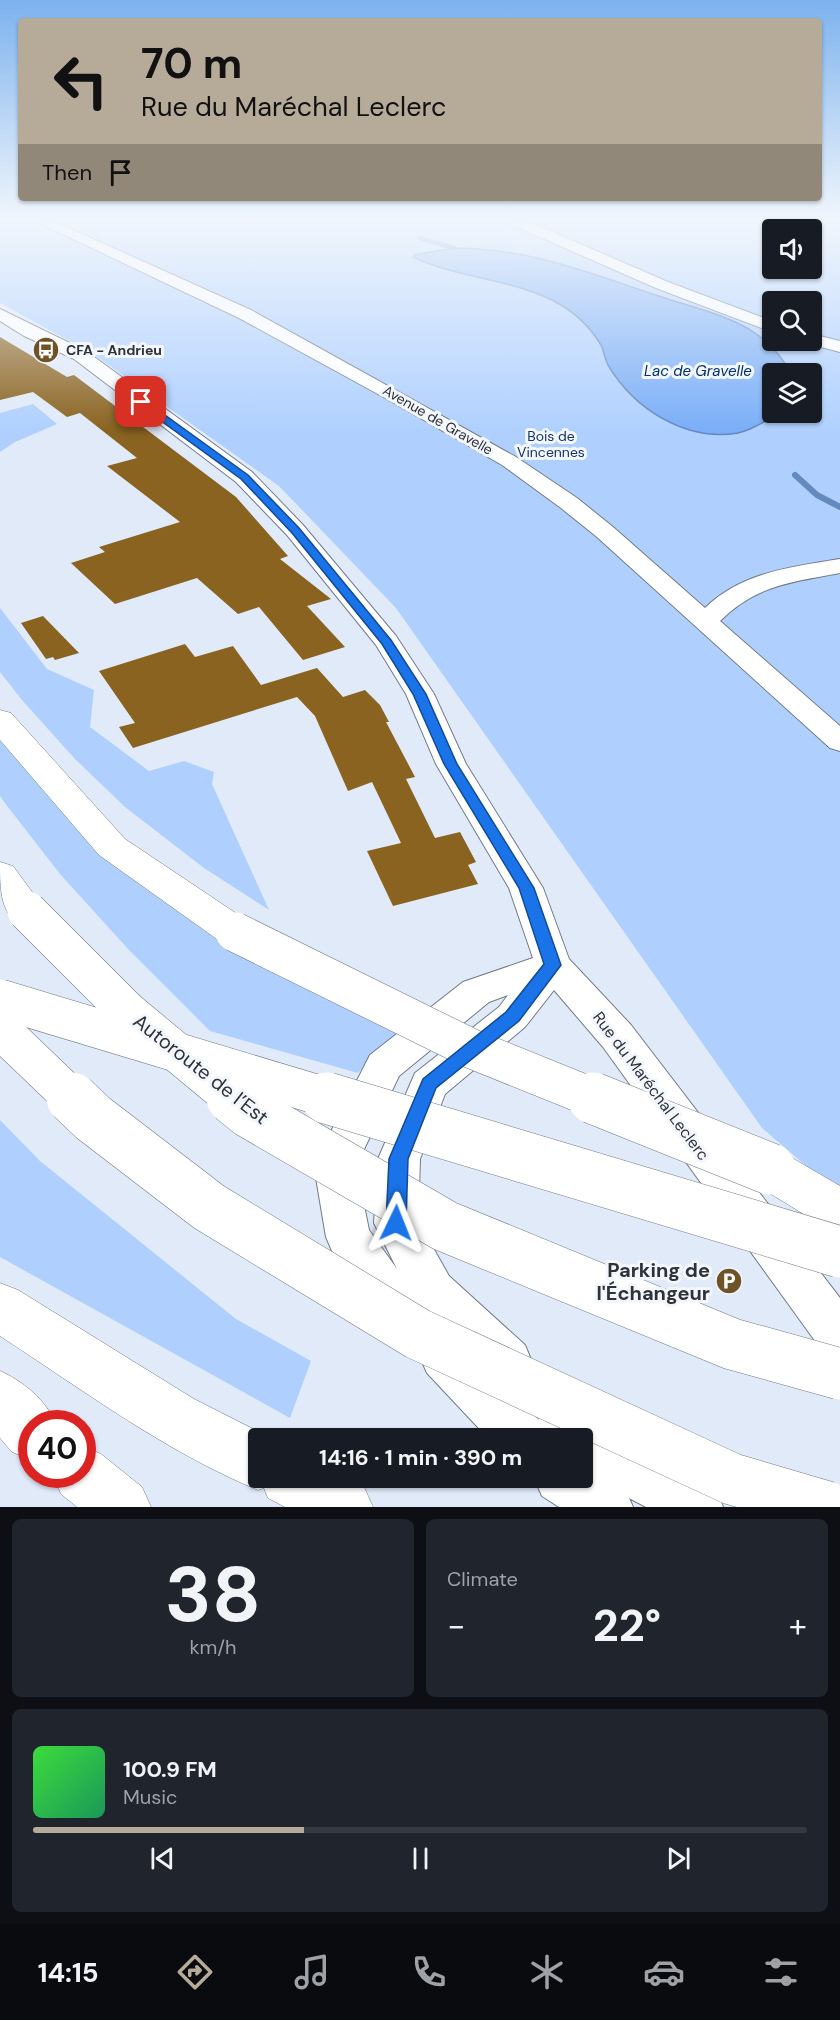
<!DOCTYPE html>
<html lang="en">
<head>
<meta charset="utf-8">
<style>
  :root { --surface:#171b24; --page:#20242c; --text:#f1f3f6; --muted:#9ea1a6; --line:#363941; --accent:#b6ab98 }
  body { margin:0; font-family:"DM Sans",sans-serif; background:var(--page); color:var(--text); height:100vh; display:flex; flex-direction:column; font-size:22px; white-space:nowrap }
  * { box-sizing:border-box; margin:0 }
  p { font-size:20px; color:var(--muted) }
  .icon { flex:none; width:33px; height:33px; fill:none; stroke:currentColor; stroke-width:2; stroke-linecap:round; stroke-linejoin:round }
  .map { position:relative; height:1507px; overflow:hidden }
  .details { display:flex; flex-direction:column; gap:12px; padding:12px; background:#0d0f14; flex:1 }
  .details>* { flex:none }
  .banner { position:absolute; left:18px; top:18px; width:804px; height:183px; border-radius:6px; box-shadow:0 2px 4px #0004; background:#b6ab98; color:#111; overflow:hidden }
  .tools { position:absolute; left:762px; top:219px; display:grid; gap:12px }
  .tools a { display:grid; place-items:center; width:60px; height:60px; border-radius:6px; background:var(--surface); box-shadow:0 2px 4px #0004; font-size:30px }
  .speed { position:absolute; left:18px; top:1410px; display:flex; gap:12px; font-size:30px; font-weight:700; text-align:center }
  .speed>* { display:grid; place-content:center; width:78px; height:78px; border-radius:50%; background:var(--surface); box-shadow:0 2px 4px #0004; line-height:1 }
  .speed .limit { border:9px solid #d22; background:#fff; color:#111 }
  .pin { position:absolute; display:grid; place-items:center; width:51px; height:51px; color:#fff; margin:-26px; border-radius:12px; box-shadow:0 3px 9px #0006 }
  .me { position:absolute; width:66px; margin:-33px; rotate:2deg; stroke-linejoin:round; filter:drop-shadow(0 0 4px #0008) }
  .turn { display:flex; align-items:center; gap:21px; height:126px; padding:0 24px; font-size:27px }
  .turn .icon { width:78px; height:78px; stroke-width:2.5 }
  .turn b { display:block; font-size:42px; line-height:51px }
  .then { display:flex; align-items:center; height:57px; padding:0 24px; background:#0003; gap:12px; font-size:22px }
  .big { font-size:45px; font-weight:700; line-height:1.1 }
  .details .widget { flex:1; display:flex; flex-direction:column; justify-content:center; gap:9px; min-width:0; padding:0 21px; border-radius:9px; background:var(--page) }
  .details .dial { align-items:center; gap:0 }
  .dial b { font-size:78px; line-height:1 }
  .song { display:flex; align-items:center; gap:18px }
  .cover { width:72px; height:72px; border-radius:9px; background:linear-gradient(135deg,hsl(120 70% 55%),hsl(150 70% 35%)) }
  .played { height:6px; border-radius:3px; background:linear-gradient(90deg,var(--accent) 35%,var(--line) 35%) }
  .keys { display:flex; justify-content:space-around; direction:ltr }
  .heat { display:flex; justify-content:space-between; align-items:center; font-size:33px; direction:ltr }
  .details .tiles { flex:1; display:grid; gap:12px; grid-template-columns:1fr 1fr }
  .widget:last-child { grid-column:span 2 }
  .trip { position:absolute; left:248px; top:1428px; width:345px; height:60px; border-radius:6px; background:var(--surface); box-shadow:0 2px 4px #0004; font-weight:700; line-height:60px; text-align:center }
  .tabs { display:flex; height:96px; justify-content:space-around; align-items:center; background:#090b0e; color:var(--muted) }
  .tabs .icon { width:42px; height:42px }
  .tabs .selected { color:var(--accent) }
  .tabs b { font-size:27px; color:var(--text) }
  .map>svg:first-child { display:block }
  .green { fill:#afd0ff; fill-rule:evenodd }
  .water { fill:#7aaef7; stroke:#6389be; stroke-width:1.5 }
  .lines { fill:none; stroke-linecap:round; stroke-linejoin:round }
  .stream-far1 { stroke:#6389be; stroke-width:4.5 }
  .stream { stroke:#6389be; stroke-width:6 }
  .building { fill:#8a6320 }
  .minor-casing { stroke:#727b88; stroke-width:2 }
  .highway-casing { stroke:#727b88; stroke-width:1 }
  .minor { fill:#fff; fill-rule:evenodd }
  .highway { fill:#fff; fill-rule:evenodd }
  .highway-bridge-far1-casing { stroke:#727b88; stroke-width:40; stroke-linecap:butt }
  .highway-bridge-casing { stroke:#727b88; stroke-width:52; stroke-linecap:butt }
  .highway-bridge-far1 { stroke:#fff; stroke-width:39 }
  .highway-bridge { stroke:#fff; stroke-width:51 }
  .route { fill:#1a73e8; stroke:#114b97; stroke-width:1.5 }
  .labels { text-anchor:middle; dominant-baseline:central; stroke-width:6; stroke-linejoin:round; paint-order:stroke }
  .far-poi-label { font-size:14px; font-weight:bold; fill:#2e3338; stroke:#f3f7fd; text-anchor:start }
  .far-street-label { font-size:14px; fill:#2e3338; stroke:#f3f7fd }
  .far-park-label { font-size:14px; fill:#113360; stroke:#f3f7fd }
  .far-water-label { font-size:15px; font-style:italic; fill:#003270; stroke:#f3f7fd }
  .street-label { font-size:16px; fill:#2e3338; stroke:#f3f7fd }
  .near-street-label { font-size:20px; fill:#2e3338; stroke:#f3f7fd }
  .near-poi-label { font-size:20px; font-weight:bold; fill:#2e3338; stroke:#f3f7fd; text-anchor:end }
</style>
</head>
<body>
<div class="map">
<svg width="840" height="1507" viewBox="0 0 840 1507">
  <rect width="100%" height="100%" fill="#e0eaf9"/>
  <g class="green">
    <path d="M0,220H840V1195L762,1128L396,608L279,486L93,354L0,303ZM772,230H812V268H772ZM772,302H812V340H772ZM772,374H812V412H772Z"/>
    <path d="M33,404L57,424L15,442L0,452V413Z"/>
    <path d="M0,608L47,669L94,690L90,727L149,771L184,761L214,772L212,784L269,910L204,868L125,807L75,759L22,700L0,672Z"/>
    <path d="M0,738L129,875L222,943L398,1031L358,1073L210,1031L129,950L60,874L4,802L0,796Z"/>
    <path d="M0,1120L40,1161L236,1319L311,1361L290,1418L0,1257Z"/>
  </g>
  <path class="water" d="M454,248C530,248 591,274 662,297C691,307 729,315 755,333C770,344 783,356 790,373L772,374V412L779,413C767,420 753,430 738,433C686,442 634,409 608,365C605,359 604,353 602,347C592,329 579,316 561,305C515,278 461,280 413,257L414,255Z"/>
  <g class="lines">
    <path class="stream-far1" d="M420,238L454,248"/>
    <path class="stream" d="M795,475L817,495L840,507"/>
  </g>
  <g class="building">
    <path d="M0,337L67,377L74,375L236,497L288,556L280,559L331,599L307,606L345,647L303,660L259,607L238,614L197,578L115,604L71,563L105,552L99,547L180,522L107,466L137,458L80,413L67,417L33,392L0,400Z"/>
    <path d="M43,616L79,653L55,660L53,657L46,659L21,623Z"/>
    <path d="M185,644L195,657L233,646L261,685L317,668L343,697L365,690L380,705L389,722H386L415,777L406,779L435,838L460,832L476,862L468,865L478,884L393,906L367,851L401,843L372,782L348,791L315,716L297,697L133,748L119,727L135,723L99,671Z"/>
  </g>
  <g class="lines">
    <defs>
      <g id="minor">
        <path d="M33,220H51L251,310L516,457L577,498L613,527L705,608C742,572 791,567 840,559V573C792,582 756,585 720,621L840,726V751L830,748L597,537L561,508L502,465L387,399L239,318Z"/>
        <path d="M506,220H525L668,282L772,321V332L656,288L508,223Z"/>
        <path d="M0,309L86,351L252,472L303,525L396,636L434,694L466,764L543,888L569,959L631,1025L840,1298V1359L823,1352L603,1047L554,990L525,1027L445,1094L420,1159L418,1221L449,1276L525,1345L532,1362L525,1379L508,1385L504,1384L539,1420L537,1414L544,1396L562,1389L580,1396L621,1436L716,1488L723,1507H646L629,1498L633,1507H559L542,1496L534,1478H582V1438H551L545,1432L547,1438H488L427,1373L420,1357L427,1341L446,1334L425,1314L419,1330L402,1336L385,1330L332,1251L326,1237L314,1166L320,1153L370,1055L463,982L533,958L509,888L436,764L406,694L376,645L287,535L236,482L74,359L24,336L0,321ZM508,995L499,1007L415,1073L378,1159L374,1223L397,1269L369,1230L356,1166L399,1076L489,1002Z"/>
        <path d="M812,334L840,341V352L806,343L804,340H812Z"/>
      </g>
      <g id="highway">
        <path d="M0,710L11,713L125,839L249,922L254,932L249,942L235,946L221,942L99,855L0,740Z"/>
        <path d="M0,862L13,866L46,911L41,920C0,933 0,892 0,862Z"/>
        <path d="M770,1149L787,1155L840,1186V1232L823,1226L753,1183L747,1169L753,1155Z"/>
        <path d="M0,1283L18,1290L194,1399L271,1438H258V1478H347L364,1487L373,1507H285L268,1498L264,1488L258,1490C166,1452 83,1390 0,1336Z"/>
        <path d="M0,1371C23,1381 46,1400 56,1424H32V1460L12,1452L0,1438Z"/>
        <path d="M82,1446L101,1454L142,1487L151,1507H77L61,1494L53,1474H82Z"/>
      </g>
    </defs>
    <use href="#minor" class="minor-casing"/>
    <use href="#highway" class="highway-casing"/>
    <use href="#minor" class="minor"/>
    <use href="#highway" class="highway"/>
    <defs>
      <g id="highway-bridge-far1">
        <path d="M27,911L127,1011L233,1099"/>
        <path d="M235,932L472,1049L596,1099"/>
        <path d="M0,999L332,1099"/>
        <path d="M0,1029L73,1099"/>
      </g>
      <g id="highway-bridge">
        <path d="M72,1098L93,1118L209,1207L418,1334L732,1479L827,1507"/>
        <path d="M232,1098L249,1112L445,1226L732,1344L840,1374"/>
        <path d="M327,1098L840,1252"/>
        <path d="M593,1098L770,1169"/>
      </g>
    </defs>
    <use href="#highway-bridge-far1" class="highway-bridge-far1-casing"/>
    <use href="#highway-bridge" class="highway-bridge-casing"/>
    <use href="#highway-bridge-far1" class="highway-bridge-far1"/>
    <use href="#highway-bridge" class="highway-bridge"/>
  </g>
  <linearGradient id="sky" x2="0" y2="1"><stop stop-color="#7cb2ee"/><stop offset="0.51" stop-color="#f1f6fc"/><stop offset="1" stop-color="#f1f6fc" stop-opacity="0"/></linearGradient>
  <rect width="840" height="431" fill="url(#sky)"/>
  <path class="route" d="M138,400H144L248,475L299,528L391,640L426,694L457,764L534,888L561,965L519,1021L436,1088L408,1159L406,1223L404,1229L396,1232L389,1229L386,1223L389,1159L423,1079L506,1012L544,964L519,888L444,764L413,694L382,644L292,533L241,479L138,404Z"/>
  <defs>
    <symbol id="bus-disc" viewBox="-11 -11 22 22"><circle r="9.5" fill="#6f5326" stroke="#f3f7fd"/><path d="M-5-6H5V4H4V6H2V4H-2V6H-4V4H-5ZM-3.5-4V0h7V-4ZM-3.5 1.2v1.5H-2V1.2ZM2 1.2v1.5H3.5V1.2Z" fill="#fff"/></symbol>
    <symbol id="parking-disc" viewBox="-11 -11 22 22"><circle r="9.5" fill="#6f5326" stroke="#f3f7fd"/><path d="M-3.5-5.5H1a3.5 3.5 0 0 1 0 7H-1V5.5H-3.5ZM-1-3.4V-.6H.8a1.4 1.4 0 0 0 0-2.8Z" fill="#fff"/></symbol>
  </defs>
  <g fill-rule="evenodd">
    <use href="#bus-disc" x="31" y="335" width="30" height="30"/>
    <use href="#parking-disc" x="714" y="1266" width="30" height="30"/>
  </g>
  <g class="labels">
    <g class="far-poi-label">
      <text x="66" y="350">CFA - Andrieu</text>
    </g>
    <g class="far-street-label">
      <text transform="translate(438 420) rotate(30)">Avenue de Gravelle</text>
    </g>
    <g class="far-park-label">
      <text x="551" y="436">Bois de<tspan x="551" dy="16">Vincennes</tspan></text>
    </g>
    <g class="far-water-label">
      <text x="698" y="371">Lac de Gravelle</text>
    </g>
    <g class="street-label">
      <text transform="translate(651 1086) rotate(53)">Rue du Maréchal Leclerc</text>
    </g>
    <g class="near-street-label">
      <text transform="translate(201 1069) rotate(38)">Autoroute de l’Est</text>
    </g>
    <g class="near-poi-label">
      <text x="710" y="1270">Parking de<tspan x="710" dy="23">l'Échangeur</tspan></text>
    </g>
  </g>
</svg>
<div class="tools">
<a><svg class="icon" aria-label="sound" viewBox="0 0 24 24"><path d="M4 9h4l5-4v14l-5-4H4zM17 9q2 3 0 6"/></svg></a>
<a><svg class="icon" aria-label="search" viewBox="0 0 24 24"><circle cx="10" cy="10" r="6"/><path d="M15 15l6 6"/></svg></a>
<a><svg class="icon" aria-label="layers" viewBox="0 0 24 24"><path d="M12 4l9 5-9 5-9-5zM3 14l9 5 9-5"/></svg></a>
</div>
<div class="speed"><div class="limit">40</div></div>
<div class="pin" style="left:141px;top:402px;background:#d93025"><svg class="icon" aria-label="arrive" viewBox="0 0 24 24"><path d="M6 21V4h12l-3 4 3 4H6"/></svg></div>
<svg class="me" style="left:396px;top:1223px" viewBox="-20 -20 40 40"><path d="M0-17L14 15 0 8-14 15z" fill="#1a73e8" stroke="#fff" stroke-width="4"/></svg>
<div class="trip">14:16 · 1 min · 390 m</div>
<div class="banner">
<div class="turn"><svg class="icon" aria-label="left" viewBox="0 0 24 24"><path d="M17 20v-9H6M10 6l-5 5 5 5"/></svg><div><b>70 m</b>Rue du Maréchal Leclerc</div></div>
<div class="then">Then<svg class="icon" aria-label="arrive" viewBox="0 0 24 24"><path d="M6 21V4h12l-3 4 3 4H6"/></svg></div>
</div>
</div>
<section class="details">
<div class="tiles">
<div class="widget dial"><b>38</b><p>km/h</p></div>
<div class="widget"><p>Climate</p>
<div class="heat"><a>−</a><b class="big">22°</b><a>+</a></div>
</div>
<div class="widget">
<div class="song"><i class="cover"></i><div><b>100.9 FM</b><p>Music</p></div></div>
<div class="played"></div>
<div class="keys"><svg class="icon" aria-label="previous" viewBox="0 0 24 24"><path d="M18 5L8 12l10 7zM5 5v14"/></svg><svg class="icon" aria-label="pause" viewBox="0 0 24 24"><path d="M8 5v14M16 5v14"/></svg><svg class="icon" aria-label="next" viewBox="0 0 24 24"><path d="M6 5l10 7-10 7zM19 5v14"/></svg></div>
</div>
</div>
</section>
<nav class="tabs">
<b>14:15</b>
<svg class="icon selected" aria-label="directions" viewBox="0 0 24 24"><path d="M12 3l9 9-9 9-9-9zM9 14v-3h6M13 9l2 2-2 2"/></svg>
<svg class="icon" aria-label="music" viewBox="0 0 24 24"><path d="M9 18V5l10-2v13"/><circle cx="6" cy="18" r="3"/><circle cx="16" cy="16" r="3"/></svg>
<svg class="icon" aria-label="phone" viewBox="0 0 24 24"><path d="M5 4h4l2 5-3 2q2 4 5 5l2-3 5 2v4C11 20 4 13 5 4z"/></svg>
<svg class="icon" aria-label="climate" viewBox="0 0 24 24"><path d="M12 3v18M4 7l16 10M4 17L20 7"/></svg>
<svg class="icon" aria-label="car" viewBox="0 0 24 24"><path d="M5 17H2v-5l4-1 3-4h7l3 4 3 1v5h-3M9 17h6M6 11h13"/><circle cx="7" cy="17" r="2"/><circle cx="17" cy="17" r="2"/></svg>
<svg class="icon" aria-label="filters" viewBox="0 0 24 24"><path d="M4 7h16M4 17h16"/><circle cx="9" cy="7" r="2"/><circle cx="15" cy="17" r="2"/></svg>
</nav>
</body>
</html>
